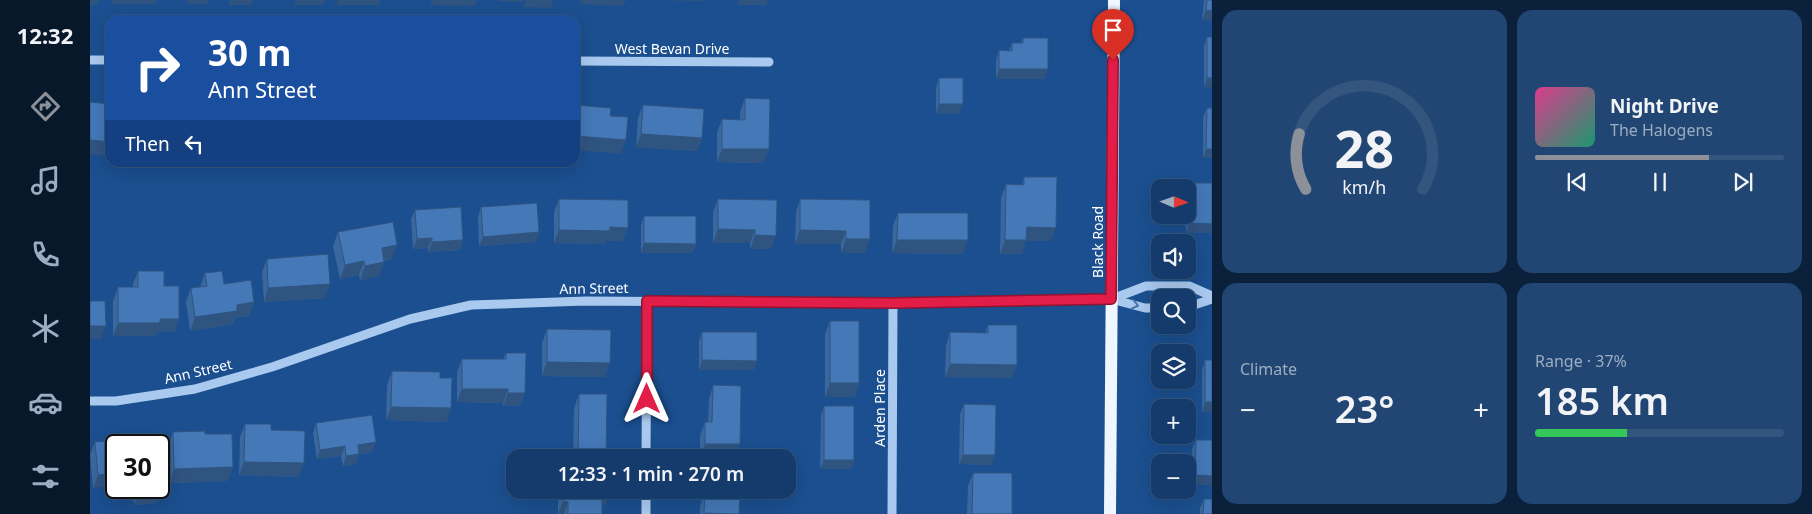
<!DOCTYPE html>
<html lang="en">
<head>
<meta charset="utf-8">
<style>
  :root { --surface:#143b6b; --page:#214673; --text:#f1f3f6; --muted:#9dadc1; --line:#33557e; --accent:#8c9099 }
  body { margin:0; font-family:"Noto Sans",sans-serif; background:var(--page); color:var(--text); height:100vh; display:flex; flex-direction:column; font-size:19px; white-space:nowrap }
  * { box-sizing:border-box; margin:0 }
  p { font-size:16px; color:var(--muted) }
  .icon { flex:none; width:28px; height:28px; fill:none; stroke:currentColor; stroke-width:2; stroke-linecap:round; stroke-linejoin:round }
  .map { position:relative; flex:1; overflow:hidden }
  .drawer { display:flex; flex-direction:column; gap:10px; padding:10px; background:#0b203b; width:600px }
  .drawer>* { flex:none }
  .top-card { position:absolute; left:15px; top:15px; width:475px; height:152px; border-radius:15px; box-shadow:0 5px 20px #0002,0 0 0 1px var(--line); background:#1a4fa0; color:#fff; overflow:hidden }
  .needle { width:32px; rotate:92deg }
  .controls { position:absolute; left:1061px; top:179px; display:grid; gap:10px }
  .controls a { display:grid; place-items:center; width:45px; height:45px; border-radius:10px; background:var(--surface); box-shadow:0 5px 20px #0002,0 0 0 1px var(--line); font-size:25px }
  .speed { position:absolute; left:15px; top:434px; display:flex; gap:10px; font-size:25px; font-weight:700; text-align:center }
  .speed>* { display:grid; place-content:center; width:65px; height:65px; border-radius:50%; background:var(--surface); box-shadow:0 5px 20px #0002,0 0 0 1px var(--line); line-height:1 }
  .speed .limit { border:2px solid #111; border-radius:8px; background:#fff; color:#111 }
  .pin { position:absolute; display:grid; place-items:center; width:42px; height:42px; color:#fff; margin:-51px -21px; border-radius:50% 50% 50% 0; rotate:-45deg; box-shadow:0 0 5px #0007 }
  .pin .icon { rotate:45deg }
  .me { position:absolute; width:55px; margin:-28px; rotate:0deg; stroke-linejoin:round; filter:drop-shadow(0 0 4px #0008) }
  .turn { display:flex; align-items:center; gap:18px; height:105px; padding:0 20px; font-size:22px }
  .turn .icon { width:65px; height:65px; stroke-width:2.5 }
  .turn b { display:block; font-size:35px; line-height:42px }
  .then { display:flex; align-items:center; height:48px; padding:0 20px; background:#0003; gap:10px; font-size:19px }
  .big { font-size:38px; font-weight:600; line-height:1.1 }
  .drawer .tile { flex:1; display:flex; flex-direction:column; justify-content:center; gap:8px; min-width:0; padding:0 18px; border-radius:15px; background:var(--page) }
  .drawer .dial { align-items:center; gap:0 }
  .dial svg { height:130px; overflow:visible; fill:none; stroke:var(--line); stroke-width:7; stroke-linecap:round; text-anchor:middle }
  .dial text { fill:var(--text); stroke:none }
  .song { display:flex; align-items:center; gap:15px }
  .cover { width:60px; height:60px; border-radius:8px; background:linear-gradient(135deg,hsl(330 70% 55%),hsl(160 70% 35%)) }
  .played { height:5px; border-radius:2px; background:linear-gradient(90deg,var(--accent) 70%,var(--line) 70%) }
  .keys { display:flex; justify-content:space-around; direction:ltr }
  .heat { display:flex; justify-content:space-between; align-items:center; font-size:28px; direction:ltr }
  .charge { height:8px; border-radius:4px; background:linear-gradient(90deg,#34c759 37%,var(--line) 0) }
  .drawer .tiles { flex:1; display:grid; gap:10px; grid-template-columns:repeat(2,1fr) }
  .trip { position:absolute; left:416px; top:449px; width:290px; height:50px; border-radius:15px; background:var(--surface); box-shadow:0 5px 20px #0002,0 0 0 1px var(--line); font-weight:600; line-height:50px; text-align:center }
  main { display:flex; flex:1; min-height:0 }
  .tabs { display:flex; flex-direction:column; width:90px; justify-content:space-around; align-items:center; background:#08182b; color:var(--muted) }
  .tabs .icon { width:35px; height:35px }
  .tabs .current { color:var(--accent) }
  .tabs b { font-size:22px; color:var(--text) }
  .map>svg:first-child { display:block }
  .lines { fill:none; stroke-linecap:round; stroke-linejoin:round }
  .minor { stroke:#a9c9ee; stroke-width:9 }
  .major { stroke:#f0f6ff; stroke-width:12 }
  .wall { fill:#3a679d }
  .shaded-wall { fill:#305480 }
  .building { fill:#4478b7; stroke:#305480 }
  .oneway { stroke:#4674ac }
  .route-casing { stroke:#92132f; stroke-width:12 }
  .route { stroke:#e11d48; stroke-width:9 }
  .labels { text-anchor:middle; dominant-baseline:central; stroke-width:5; stroke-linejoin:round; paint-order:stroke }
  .street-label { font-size:14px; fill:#fff; stroke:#1b4f8f }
</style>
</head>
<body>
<main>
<nav class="tabs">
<b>12:32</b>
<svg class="icon current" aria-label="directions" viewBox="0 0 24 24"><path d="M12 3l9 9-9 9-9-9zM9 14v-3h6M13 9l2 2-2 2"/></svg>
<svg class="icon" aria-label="music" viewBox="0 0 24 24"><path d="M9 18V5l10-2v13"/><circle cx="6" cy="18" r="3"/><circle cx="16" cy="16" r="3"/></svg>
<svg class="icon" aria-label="phone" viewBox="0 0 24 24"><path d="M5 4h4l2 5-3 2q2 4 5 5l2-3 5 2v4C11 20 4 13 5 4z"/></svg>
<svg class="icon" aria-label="climate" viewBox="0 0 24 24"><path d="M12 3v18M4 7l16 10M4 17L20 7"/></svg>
<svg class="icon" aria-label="car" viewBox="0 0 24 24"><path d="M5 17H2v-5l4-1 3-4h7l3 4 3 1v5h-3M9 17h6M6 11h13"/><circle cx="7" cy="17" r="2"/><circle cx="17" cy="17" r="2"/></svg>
<svg class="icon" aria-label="filters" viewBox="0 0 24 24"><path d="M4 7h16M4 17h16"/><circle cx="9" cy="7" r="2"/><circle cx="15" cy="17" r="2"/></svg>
</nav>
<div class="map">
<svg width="1122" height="514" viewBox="0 0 1122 514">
  <rect width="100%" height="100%" fill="#1b4f8f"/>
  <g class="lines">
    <g class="minor">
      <path d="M0,60H20"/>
      <path d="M485,61L679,62"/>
      <path d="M1022,299L1056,286H1099L1122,296"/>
      <path d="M1098,307L1122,299"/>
      <path d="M0,401H26L105,389L182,367L320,319L381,305L495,301L803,303L1021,299L1055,308H1070"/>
      <path d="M556,458L557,301"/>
      <path d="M556,514V490"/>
      <path d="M802,514L803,303"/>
    </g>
    <path class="major" d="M1020,514L1024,0"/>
  </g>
  <g class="wall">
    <path d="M1114,0H1122L1112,20Z"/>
    <path d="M1117,37H1122V87H1114V46Z"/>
    <path d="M933,38L955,79H906V60L909,50L919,51L922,43H931Z"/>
    <path d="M849,78L869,114L846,113V88Z"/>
    <path d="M655,98L674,163L627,162V133L632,119L650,120V112Z"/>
    <path d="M553,105L612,138L607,151L546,147L548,118Z"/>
    <path d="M1117,108L1122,158H1113V117Z"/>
    <path d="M934,177L961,241H936L932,254H910L911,198L916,184L932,185Z"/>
    <path d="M1099,183H1122L1096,233V215H1098V189Z"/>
    <path d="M469,199L538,228L533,241H516L515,244L464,243V212Z"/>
    <path d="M628,199L687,200L681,249H660V243H623V212Z"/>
    <path d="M710,199L780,200L775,253H751V244H705L706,212Z"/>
    <path d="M391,207L449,232L446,242L389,246L388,217Z"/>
    <path d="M325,210L373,240L370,250L338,252V248L323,249L321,219Z"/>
    <path d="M808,213L873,254L802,253L803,226Z"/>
    <path d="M554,216L606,244L602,253H551V225Z"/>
    <path d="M248,232L302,259L294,261L289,276L270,280L269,275L250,279L243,246Z"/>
    <path d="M177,259L235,298L174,302L172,272Z"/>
    <path d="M48,271L74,286L89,319L84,332H66L65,336H23V301L28,287H43V284Z"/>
    <path d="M115,273L134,284L164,302L159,316L145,318L143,324L100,331L96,302L101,288L110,287Z"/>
    <path d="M740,321L769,383L764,397H735V334Z"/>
    <path d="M898,325L922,378L855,377L856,346L860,332L895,333Z"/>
    <path d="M457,329L515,377L452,376V343Z"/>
    <path d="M612,332L664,370H609V341Z"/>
    <path d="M416,353L435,393L430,406H413V403L367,402V372L372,359H413Z"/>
    <path d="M1115,360H1122V412H1112V370Z"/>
    <path d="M302,371L350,378L361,408L356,422L296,420L297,385Z"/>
    <path d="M623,385L646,455L650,458L610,457V436L615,422H618L619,399Z"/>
    <path d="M489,394L516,458H483L484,408Z"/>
    <path d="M874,404L902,465L869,464L870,414Z"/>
    <path d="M734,406L764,460L761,469H730L731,415Z"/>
    <path d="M226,423L282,452L269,454L266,464L253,466L251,456L227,459L223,433Z"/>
    <path d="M155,424L181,430L209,477L149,475L150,437Z"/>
    <path d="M83,432L115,434L138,481L79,483L78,446Z"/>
    <path d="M66,437L3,488L0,455L5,442Z"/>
    <path d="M1106,440H1122L1102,485V449Z"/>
    <path d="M883,473L922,514H877L878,486Z"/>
    <path d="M43,488H69L71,490L66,503L44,505Z"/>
    <path d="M470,490H520V492L515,505H512V514H468V495Z"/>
    <path d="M617,490H650L649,514H610V506L615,493H617Z"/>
    <path d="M1114,499L1122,514H1110V508Z"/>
  </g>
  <g class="shaded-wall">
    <path d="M0,0H9L7,5H0Z"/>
    <path d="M23,0H67L65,4H21Z"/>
    <path d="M98,0H119L118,4H97Z"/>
    <path d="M140,0H163L161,5H138Z"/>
    <path d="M206,0H235L233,5H204Z"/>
    <path d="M248,0H290L289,5H246Z"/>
    <path d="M342,0H387L385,6L340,5Z"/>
    <path d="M410,0H434L433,2L409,1Z"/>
    <path d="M436,0H463L461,8L433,7Z"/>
    <path d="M491,0H536L533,6L490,4Z"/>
    <path d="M548,0H612V1Z"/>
    <path d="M649,0H678L676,5H648Z"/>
    <path d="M1116,10L1122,11V21L1112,20Z"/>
    <path d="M909,69H958L955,79H906Z"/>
    <path d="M1117,78H1122V87H1114Z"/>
    <path d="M849,104H873L869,114L846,113Z"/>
    <path d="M551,134L612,138L607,151L546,147Z"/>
    <path d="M485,136L536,140L531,154L485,150Z"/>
    <path d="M0,140L20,142V156L0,154Z"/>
    <path d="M632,149H679L674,163L627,162Z"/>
    <path d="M1116,149H1122V158H1113Z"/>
    <path d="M347,162H365L364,165H346Z"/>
    <path d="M434,162H453V163Z"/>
    <path d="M1099,223L1122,224V233H1096Z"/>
    <path d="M520,227L538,228L533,241H516L515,244L464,243L469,230Z"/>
    <path d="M937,227L966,228L961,241H936L932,254H910L915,240Z"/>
    <path d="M628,229L665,230L660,243H623Z"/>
    <path d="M710,230L756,231L751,244H705Z"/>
    <path d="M449,232L446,242L389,246L393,237Z"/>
    <path d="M665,235L686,236L681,249H660Z"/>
    <path d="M342,238L338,248L323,249L327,239Z"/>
    <path d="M756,239H780L775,253H751Z"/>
    <path d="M373,240L370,250L338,252L342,242Z"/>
    <path d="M807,240H878L873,254L802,253Z"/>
    <path d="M554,243L606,244L602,253H551Z"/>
    <path d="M307,245L302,259L287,262L292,248Z"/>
    <path d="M274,261L269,275L250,279L255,265Z"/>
    <path d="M294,262L289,276L270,280L275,266Z"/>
    <path d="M240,284L235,298L174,302L178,288Z"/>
    <path d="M164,302L159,316L145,318L143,324L100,331L105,317L147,305Z"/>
    <path d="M70,319H89L84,332H66L65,336H23L28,323Z"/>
    <path d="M0,326H16L11,339H0Z"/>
    <path d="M612,360L667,361L664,370H609Z"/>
    <path d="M457,362L520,363L515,377L452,376Z"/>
    <path d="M860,364L927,365L922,378L855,377Z"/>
    <path d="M740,383H769L764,397H735Z"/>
    <path d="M372,389H418L413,403L367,402Z"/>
    <path d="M418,393H435L430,406H413Z"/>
    <path d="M1115,402H1122V412H1112Z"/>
    <path d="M301,407L361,408L356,422L296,420Z"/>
    <path d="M286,442L282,452L264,454L268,445Z"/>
    <path d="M615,444H650L645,458L622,455V457H610Z"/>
    <path d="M255,446L251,456L227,459L230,450Z"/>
    <path d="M269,454L266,464L253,466L256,456Z"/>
    <path d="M873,455H905L902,465L869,464Z"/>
    <path d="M734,460H764L761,469H730Z"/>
    <path d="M154,462L214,463L209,477L149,475Z"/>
    <path d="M143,467L138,481L79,483L84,469Z"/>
    <path d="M26,473V486L3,488L8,475Z"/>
    <path d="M1105,475L1122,476V485H1102Z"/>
    <path d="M71,490L66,503L44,505L49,492Z"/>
    <path d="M512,492H520L515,505H507Z"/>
    <path d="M473,501L478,502L474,514H468Z"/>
  </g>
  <g class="building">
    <path d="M1117,0H1122V11L1116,10Z"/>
    <rect x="1117" y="37" width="5" height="41"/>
    <path d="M933,38H958V69H909V50L922,51V43H933Z"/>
    <rect x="849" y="78" width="24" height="26"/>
    <path d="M655,98L680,99L679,149H632V119L655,120Z"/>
    <path d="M0,102L20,104V142L0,140Z"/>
    <path d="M485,105L521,108L520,116L538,117L536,140L485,136Z"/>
    <path d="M553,105L614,109L612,138L551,134Z"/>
    <path d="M1117,108H1122V149H1116Z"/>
    <path d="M934,177H967L966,228L937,227L936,240H915L916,184L934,185Z"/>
    <path d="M1099,183H1122V224L1099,223Z"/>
    <path d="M469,199L538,200V228L520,227V231L469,230Z"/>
    <path d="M628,199L687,200L686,236L665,235V230L628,229Z"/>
    <path d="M710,199L780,200V239H756V231L710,230Z"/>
    <path d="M447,203L449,232L393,237L391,207Z"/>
    <path d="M371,207L373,240L342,242V238L327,239L325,210Z"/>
    <path d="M808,213H878V240H807Z"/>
    <path d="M554,216H606V244L554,243Z"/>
    <path d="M303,222L307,245L292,248L294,262L275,266L274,261L255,265L248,232Z"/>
    <path d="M238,254L240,284L178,288L177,259Z"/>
    <path d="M48,271H74V286H89V319H70V323H28V287H48Z"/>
    <path d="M132,271L134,284L161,280L164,302L147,305V311L105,317L101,288L117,286L115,273Z"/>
    <path d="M0,301H15L16,326H0Z"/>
    <rect x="740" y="321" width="29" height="62"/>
    <path d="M898,325H927V365L860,364V332L898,333Z"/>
    <path d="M457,329L521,330L520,363L457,362Z"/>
    <path d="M612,332H667V361L612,360Z"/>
    <path d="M416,353H436L435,393H418V389H372V359H416Z"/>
    <rect x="1115" y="360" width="7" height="42"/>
    <path d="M302,371L350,372V378H362L361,408L301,407Z"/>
    <path d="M623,385L651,386L650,444H615V422H622Z"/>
    <path d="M489,394H517L516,458H488Z"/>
    <path d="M874,404L906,405L905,455H873Z"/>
    <rect x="734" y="406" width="30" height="54"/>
    <path d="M282,415L286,442L268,445L269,454L256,456L255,446L230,450L226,423Z"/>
    <path d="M155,424H181V430L215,431L214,463L154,462Z"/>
    <path d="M115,431V434H142L143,467L84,469L83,432Z"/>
    <path d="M66,437L67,445H26V473L8,475L5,442Z"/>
    <path d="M1106,440H1122V476L1105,475Z"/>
    <rect x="622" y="455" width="28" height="3"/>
    <path d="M69,466L71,490L49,492V488H69Z"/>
    <path d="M883,473H922V514H882Z"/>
    <path d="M473,490H520V492H512V514H478V502L473,501Z"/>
    <path d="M622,490H650L649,514L614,513L615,493H622Z"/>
    <path d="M1114,499H1122V514H1113Z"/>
  </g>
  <defs><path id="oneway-chevron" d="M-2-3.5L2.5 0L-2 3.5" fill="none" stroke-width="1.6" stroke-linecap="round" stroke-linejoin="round" transform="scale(1.25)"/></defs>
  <use class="oneway" href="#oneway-chevron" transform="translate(1045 305) rotate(14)"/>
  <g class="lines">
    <defs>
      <path id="route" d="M557,399V301L803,303L1021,299L1023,60"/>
    </defs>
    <use href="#route" class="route-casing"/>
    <use href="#route" class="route"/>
  </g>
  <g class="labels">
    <g class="street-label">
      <text x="582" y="48">West Bevan Drive</text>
      <text transform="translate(1007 242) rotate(-90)">Black Road</text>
      <text transform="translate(504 288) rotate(-1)">Ann Street</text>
      <text transform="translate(108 371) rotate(-13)">Ann Street</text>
      <text transform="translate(789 408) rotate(-90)">Arden Place</text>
    </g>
  </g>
</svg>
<div class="controls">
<a><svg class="needle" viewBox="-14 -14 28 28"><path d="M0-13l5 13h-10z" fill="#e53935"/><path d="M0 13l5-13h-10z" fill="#9dadc1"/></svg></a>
<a><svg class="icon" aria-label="sound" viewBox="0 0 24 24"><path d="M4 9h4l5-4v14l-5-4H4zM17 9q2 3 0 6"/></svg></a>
<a><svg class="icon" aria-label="search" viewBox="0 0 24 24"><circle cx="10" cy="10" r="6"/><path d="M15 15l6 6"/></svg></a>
<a><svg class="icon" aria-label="layers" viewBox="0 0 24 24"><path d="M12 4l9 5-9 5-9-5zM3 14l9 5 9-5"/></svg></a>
<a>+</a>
<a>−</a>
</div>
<div class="speed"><div class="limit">30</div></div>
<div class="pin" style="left:1023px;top:60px;background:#d93025"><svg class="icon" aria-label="arrive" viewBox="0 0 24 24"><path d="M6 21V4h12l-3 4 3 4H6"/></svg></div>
<svg class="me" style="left:557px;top:399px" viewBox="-20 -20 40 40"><path d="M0-17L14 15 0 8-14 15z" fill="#e11d48" stroke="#fff" stroke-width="4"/></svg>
<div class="trip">12:33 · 1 min · 270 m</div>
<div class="top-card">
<div class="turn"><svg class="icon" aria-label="right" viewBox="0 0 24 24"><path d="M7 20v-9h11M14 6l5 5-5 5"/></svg><div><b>30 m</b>Ann Street</div></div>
<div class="then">Then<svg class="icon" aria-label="left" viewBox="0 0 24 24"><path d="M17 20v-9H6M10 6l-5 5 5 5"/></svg></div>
</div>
</div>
<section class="drawer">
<div class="tiles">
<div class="tile dial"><svg viewBox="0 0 100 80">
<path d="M14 69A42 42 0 1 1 86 69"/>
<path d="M14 69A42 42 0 0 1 10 35" stroke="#8c9099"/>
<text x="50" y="56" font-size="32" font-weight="700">28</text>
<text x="50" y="72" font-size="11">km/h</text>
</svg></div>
<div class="tile">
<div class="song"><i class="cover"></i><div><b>Night Drive</b><p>The Halogens</p></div></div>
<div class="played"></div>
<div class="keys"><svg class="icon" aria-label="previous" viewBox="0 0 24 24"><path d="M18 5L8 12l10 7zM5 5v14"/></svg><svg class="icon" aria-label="pause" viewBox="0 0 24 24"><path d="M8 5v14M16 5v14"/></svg><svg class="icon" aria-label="next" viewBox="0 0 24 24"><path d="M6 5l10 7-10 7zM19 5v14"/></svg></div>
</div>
<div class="tile"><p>Climate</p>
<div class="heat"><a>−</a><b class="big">23°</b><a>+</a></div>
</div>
<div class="tile"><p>Range · 37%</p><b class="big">185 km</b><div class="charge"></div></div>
</div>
</section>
</main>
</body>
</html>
